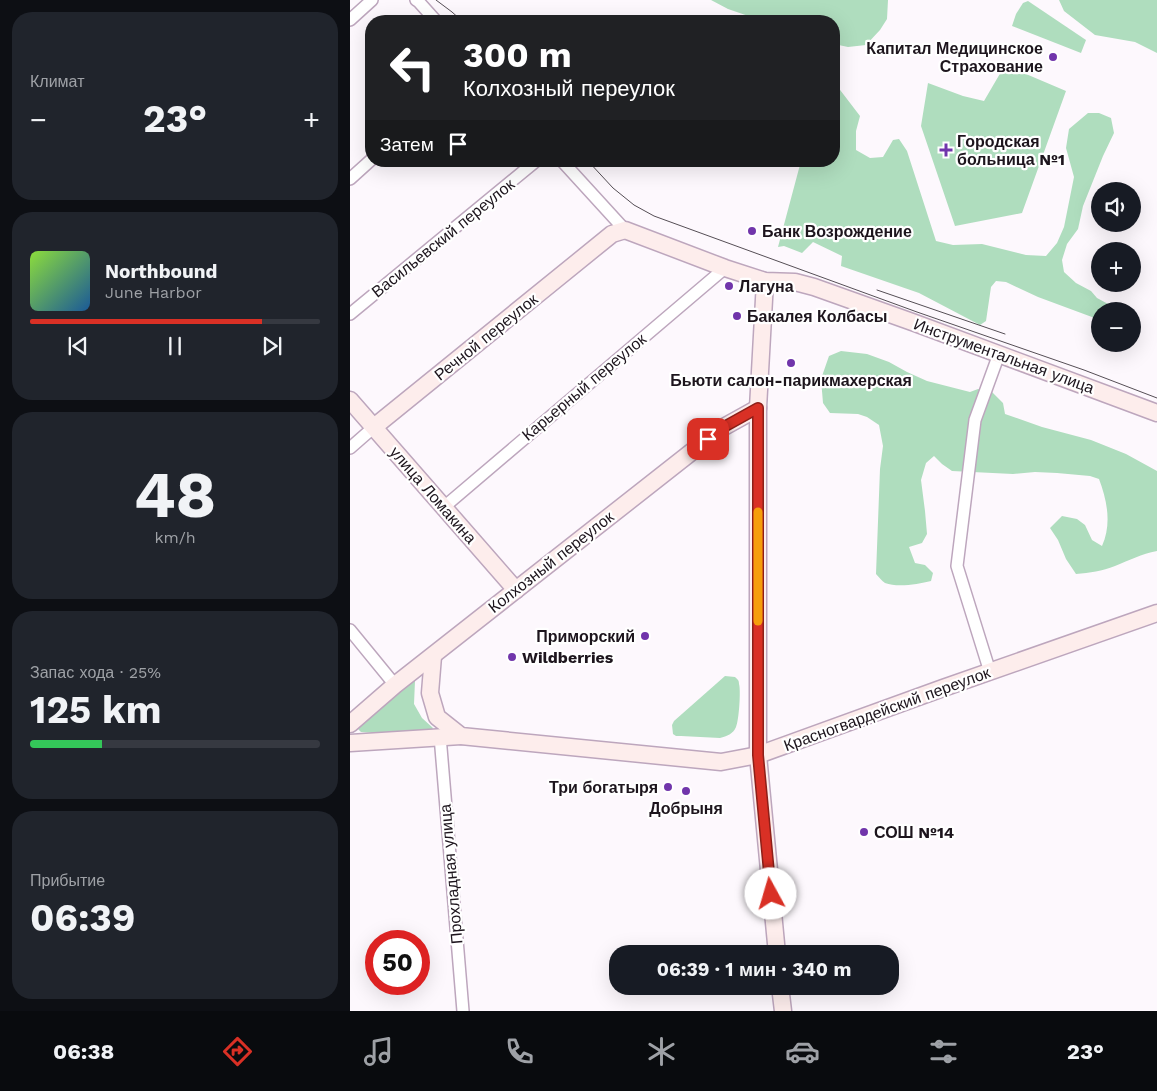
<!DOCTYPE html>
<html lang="ru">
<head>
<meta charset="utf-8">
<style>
  :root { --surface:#171b24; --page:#20242c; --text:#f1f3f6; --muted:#9ea1a6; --line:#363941; --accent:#d93025 }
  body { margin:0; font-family:"Work Sans",sans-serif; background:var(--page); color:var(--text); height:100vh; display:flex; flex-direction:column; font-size:19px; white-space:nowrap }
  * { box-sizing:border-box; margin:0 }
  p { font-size:16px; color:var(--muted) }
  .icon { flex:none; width:28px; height:28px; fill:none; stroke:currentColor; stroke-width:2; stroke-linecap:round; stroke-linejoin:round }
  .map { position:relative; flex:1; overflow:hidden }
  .sheet { display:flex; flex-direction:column; gap:12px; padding:12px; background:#0d0f14; width:350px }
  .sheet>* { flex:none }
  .guide { position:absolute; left:15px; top:15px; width:475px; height:152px; border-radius:20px; box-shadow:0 5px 20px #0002; background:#202124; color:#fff; overflow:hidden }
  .controls { position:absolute; left:741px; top:182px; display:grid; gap:10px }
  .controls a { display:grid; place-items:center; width:50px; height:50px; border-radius:50%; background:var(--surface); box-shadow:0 5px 20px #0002; font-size:25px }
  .speed { position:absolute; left:15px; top:930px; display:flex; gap:10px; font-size:25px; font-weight:700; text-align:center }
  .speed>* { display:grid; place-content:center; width:65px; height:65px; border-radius:50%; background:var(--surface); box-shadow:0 5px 20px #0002; line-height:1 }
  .speed .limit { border:8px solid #d22; background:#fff; color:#111 }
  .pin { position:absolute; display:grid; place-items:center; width:42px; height:42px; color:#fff; margin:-21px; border-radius:10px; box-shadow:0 2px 8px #0006 }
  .me { position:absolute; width:55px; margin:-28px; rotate:354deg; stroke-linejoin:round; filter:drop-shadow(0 0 4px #0008) }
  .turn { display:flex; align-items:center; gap:18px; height:105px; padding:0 15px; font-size:22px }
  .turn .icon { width:65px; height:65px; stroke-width:2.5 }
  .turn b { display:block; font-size:35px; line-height:42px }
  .then { display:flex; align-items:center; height:48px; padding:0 15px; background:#0003; gap:10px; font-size:19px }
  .big { font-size:38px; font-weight:700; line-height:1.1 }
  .sheet .widget { flex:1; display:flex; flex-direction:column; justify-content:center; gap:8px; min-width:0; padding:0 18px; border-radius:20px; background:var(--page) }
  .sheet .dial { align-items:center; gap:0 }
  .dial b { font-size:65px; line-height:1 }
  .song { display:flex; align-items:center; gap:15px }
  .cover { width:60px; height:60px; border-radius:8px; background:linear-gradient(135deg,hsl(90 70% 55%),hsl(210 70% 35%)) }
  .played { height:5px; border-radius:2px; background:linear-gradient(90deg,var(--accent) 80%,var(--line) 80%) }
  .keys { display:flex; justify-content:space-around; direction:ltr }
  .heat { display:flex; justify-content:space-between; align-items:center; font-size:28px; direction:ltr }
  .charge { height:8px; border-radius:4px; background:linear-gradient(90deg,#34c759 25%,var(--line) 0) }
  .trip { position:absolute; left:259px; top:945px; width:290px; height:50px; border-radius:20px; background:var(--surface); box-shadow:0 5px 20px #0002; font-weight:700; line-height:50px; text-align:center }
  .dock { display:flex; height:80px; justify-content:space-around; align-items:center; background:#090b0e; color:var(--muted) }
  .dock .icon { width:35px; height:35px }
  .dock .current { color:var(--accent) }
  .dock b { font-size:22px; color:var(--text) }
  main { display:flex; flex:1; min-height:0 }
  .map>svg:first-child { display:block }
  .green { fill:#afddbe }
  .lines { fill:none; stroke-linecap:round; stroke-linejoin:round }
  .street-casing { stroke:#bda6bd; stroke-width:14 }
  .secondary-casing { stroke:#bda6bd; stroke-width:19 }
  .street { stroke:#fff; stroke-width:11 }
  .secondary { stroke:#fdedec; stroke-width:16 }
  .tram { stroke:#554e55; stroke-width:1 }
  .route-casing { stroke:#8d1f18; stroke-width:12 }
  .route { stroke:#d93025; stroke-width:9 }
  .slow { stroke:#f59e0b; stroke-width:9 }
  .poi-dot { fill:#7135ab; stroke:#fff; stroke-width:2 }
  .labels { text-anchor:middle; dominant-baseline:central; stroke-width:4.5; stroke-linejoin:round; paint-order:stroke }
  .poi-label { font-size:16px; font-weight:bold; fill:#1d151d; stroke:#fff; text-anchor:start }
  .street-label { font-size:16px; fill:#1d151d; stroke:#fff }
</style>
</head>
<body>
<main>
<section class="sheet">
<div class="widget"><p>Климат</p>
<div class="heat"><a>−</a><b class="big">23°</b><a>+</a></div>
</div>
<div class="widget">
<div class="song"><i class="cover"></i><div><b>Northbound</b><p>June Harbor</p></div></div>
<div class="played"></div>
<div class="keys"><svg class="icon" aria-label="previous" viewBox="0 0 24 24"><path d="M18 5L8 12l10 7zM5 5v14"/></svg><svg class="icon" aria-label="pause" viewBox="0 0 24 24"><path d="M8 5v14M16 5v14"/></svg><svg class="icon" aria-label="next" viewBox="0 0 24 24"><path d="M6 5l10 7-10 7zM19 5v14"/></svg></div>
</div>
<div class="widget dial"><b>48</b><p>km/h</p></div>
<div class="widget"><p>Запас хода · 25%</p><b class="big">125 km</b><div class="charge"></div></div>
<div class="widget"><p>Прибытие</p><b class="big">06:39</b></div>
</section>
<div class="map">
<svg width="807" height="1011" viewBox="0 0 807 1011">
  <rect width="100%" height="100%" fill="#fdf8fd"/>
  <g class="green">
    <path d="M361,0H538L537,19L530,30L516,45L498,47L484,44L485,25L484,24V21H413L378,9Z"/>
    <path d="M709,0H807V53L785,42L745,35L714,11Z"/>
    <path d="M678,1L736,40L731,53L662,26L666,14L673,3Z"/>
    <path d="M655,65L716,91L672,213L605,226L571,126L578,83L613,96L634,101Z"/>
    <path d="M484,82L510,116L506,131V150L520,158L533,157L543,140L549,139L557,151L586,241L603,245L632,244L676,255L696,256L707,243L714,227L724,177L716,148L719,129L738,113H749L761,118L764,133L753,156L733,206L728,229L717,244L712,260L714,272L726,283L741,291L747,298L771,311H750V320L688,297L656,282L646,281L641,287L636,321L630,325L569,293L491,266L492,256L463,242L452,253L434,246L428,247L451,161H484Z"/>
    <path d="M491,351L517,354L539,362L557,372L577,381L620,392L628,389L642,392L653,403L655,414L692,427L741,440L776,454L807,471V551C791,554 780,560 765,566C752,571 740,573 726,574L716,559L708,540L700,528L712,516L727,519L735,525L742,540L752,546C762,524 757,500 749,479L740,476L707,473L685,472L663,474L602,471L592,464L584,456L576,463L571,480L575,511L577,534L572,543L559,547L565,563L575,565L583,573L581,581C568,584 548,588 535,583C532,581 529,577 526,574L530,469L533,446L529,425L517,417L508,414L480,413L473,403L471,379L479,356Z"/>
    <path d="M375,676L385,677C388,680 389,680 389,684C391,690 389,721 386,727C383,734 377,736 370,738L331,736H326L323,734L322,725L324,721Z"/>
    <path d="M62,680L65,681L64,704L72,718L83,728L80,732L24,733L11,732L8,729L9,721Z"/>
  </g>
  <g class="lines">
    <defs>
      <g id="street">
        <path d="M66,0L69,2L86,21"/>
        <path d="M0,20L22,0"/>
        <path d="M212,161L275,230"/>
        <path d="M0,179L21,160"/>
        <path d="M0,314L186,161"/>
        <path d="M0,448L24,427"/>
        <path d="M94,507L375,268"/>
        <path d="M0,630L45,685"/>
        <path d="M640,672L607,566L625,420L649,354"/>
        <path d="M90,736L113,1011"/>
      </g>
      <g id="secondary">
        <path d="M415,281L408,408V755L427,954"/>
        <path d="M0,400L166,590"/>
        <path d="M24,427L262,234L275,230L375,268L415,281L445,282L464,287L565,323L807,413"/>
        <path d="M83,656L80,693L87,717L111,736L371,762L408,755L593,688L807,613"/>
        <path d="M0,724L45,685L372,428L408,408"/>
        <path d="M0,743L111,736"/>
        <path d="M430,986L433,1011"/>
      </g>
    </defs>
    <use href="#street" class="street-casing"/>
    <use href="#secondary" class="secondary-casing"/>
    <use href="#street" class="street"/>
    <use href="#secondary" class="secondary"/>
    <g class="tram">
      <path d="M86,0L102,12L112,21"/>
      <path d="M238,161L263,188L284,205L304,216L567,312L734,370L807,398"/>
      <path d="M527,290L655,334"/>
    </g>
  </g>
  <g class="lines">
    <defs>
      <path id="route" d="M358,439L372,428L408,408V755L421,894"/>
    </defs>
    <use href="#route" class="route-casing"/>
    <use href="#route" class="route"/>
    <path class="slow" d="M408,512V621"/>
  </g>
  <g class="poi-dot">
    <circle cx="703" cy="57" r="5"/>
    <path d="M593.5 142.5h5v5h5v5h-5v5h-5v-5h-5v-5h5z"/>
    <circle cx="402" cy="231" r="5"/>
    <circle cx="379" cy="286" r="5"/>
    <circle cx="387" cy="316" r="5"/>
    <circle cx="441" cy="363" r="5"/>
    <circle cx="295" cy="636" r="5"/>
    <circle cx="162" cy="657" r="5"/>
    <circle cx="318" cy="787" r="5"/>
    <circle cx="336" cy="791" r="5"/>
    <circle cx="514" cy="832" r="5"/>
  </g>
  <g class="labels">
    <g class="poi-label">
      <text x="693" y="48" text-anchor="end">Капитал Медицинское<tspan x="693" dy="18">Страхование</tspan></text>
      <text x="607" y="141">Городская<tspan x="607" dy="18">больница №1</tspan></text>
      <text x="412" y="231">Банк Возрождение</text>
      <text x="389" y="286">Лагуна</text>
      <text x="397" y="316">Бакалея Колбасы</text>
      <text x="441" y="380" text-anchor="middle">Бьюти салон-парикмахерская</text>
      <text x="285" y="636" text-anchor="end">Приморский</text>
      <text x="172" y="657">Wildberries</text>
      <text x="308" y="787" text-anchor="end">Три богатыря</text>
      <text x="336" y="808" text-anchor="middle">Добрыня</text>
      <text x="524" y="832">СОШ №14</text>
    </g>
    <g class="street-label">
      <text transform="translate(93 238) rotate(-39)">Васильевский переулок</text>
      <text transform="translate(136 337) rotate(-39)">Речной переулок</text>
      <text transform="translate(654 356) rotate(20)">Инструментальная улица</text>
      <text transform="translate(234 387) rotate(-40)">Карьерный переулок</text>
      <text transform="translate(83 495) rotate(49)">улица Ломакина</text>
      <text transform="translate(201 562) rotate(-38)">Колхозный переулок</text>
      <text transform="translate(537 709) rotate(-20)">Красногвардейский переулок</text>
      <text transform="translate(101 874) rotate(-95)">Прохладная улица</text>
    </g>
  </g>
</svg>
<div class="controls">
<a><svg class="icon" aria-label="sound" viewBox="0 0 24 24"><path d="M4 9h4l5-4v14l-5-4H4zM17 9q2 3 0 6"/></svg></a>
<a>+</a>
<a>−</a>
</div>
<div class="speed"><div class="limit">50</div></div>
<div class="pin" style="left:358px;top:439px;background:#d93025"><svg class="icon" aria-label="arrive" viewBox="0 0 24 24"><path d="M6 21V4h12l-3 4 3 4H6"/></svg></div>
<svg class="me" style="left:421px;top:894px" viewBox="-20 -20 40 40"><circle r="19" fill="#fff"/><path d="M0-13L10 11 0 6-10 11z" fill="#d93025"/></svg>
<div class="trip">06:39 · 1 мин · 340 m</div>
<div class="guide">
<div class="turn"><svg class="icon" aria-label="left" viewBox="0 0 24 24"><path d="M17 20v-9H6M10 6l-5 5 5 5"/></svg><div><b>300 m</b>Колхозный переулок</div></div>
<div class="then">Затем<svg class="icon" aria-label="arrive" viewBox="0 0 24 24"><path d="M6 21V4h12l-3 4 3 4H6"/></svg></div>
</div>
</div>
</main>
<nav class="dock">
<b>06:38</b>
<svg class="icon current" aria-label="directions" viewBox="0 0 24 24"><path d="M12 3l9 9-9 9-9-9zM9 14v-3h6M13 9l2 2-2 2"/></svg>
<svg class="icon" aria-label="music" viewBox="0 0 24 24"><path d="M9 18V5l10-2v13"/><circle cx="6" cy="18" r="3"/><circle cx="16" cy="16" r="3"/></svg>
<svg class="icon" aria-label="phone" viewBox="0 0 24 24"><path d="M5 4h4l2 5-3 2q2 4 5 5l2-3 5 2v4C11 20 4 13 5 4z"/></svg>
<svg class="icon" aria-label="climate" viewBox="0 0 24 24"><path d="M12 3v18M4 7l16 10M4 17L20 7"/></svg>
<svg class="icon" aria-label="car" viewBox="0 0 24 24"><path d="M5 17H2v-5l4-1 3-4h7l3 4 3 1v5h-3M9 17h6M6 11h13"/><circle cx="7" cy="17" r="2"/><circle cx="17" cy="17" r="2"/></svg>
<svg class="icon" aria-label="filters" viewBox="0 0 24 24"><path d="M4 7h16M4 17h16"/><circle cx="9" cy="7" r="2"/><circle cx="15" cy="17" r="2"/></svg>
<b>23°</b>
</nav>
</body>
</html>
